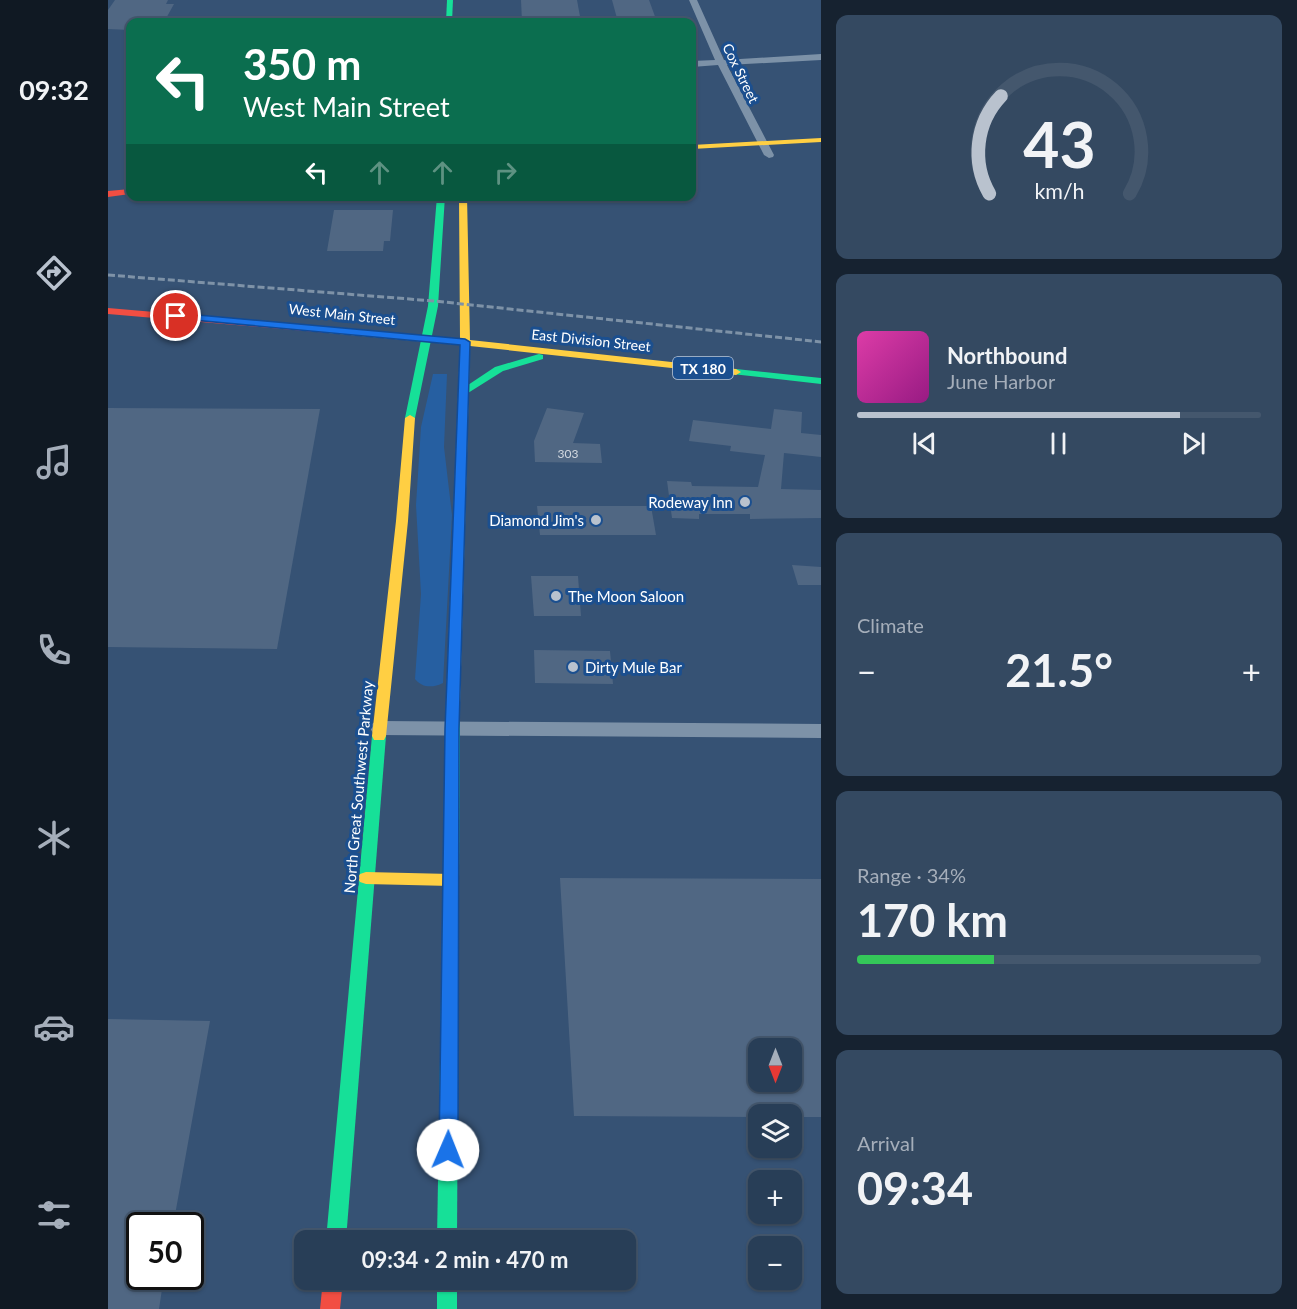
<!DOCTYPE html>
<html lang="en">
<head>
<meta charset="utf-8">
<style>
  :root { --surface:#283e57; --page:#344961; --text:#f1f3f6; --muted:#a5aeba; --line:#44576d; --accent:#b9c2ce }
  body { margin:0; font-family:Lato,sans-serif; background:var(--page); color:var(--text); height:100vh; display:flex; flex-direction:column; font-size:22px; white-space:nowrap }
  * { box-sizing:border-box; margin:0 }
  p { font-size:20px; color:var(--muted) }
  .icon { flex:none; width:33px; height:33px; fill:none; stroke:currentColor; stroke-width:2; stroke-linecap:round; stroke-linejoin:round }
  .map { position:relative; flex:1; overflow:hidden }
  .sheet { display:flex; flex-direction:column; gap:15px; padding:15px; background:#162230; width:476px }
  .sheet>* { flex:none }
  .hud { position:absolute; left:18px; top:18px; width:570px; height:183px; border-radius:12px; box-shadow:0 2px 4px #0004,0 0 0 2px var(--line); background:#0b6e4f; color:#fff; overflow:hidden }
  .needle { width:39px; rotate:180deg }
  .buttons { position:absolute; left:640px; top:1038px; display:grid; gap:12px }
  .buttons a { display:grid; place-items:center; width:54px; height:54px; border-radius:12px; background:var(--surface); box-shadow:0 2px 4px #0004,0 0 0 2px var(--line); font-size:30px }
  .speed { position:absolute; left:18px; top:1212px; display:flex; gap:12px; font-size:30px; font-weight:700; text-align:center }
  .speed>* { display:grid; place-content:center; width:78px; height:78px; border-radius:50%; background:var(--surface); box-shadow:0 2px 4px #0004,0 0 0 2px var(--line); line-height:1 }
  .speed .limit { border:3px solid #111; border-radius:9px; background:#fff; color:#111 }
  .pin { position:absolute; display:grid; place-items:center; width:51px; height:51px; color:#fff; margin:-26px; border:3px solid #fff; border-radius:50%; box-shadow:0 2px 6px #0007 }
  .me { position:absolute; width:66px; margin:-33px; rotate:1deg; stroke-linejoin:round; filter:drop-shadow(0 0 4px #0008) }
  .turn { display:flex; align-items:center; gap:21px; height:126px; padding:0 18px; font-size:27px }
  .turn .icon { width:78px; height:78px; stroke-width:2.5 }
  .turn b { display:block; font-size:42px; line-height:51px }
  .lanes { display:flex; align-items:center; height:57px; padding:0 18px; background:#0003; justify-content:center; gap:30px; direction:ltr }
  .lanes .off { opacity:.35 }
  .big { font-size:45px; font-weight:700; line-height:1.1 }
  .sheet .card { flex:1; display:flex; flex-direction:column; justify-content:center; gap:9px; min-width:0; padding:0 21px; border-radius:12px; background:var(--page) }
  .sheet .dial { align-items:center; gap:0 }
  .dial svg { height:156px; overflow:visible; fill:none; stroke:var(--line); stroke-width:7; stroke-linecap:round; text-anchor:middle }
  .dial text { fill:var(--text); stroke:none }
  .song { display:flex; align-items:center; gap:18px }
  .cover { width:72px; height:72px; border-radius:9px; background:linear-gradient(135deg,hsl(320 70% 55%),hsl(310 70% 35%)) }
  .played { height:6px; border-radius:3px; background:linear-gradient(90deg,var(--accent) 80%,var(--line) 80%) }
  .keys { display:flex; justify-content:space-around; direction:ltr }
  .heat { display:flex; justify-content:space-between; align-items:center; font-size:33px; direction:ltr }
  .charge { height:9px; border-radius:4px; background:linear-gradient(90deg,#34c759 34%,var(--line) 0) }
  .trip { position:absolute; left:186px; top:1230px; width:342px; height:60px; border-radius:12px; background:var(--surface); box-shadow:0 2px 4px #0004,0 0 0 2px var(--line); font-weight:700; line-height:60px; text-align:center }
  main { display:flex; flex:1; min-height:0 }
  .tabs { display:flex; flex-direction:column; width:108px; justify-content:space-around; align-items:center; background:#101923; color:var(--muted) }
  .tabs .icon { width:42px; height:42px }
  .tabs .on { color:var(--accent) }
  .tabs b { font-size:27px; color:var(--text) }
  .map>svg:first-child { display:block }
  .green { fill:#265fa1 }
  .building { fill:#506783; fill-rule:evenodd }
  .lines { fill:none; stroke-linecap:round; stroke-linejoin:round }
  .street { fill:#7d92a8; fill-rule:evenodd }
  .fast { fill:#16e098; fill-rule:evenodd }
  .slow { fill:#ffcf43; fill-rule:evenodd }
  .jam { fill:#f24e42; fill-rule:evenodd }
  .rail { stroke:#7e92a7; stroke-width:3; stroke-dasharray:7 3; stroke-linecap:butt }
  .route { fill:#1a73e8; stroke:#114b97; stroke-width:1.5 }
  .poi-dot { fill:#b9c2ce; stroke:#1b4f8f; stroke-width:2 }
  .labels { text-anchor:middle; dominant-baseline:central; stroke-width:6; stroke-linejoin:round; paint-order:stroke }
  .number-label { font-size:12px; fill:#d3d9e0 }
  .far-street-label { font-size:14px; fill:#fff; stroke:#1b4f8f }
  .shield { fill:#1b4f8f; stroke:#bbcadd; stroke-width:1.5 }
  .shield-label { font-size:14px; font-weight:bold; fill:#fff }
  .poi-label { font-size:15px; fill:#fff; stroke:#1b4f8f; text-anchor:end }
  .street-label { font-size:15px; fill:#fff; stroke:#1b4f8f }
</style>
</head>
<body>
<main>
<nav class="tabs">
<b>09:32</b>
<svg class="icon on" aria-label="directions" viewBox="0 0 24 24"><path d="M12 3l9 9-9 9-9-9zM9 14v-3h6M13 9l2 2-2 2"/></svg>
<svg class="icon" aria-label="music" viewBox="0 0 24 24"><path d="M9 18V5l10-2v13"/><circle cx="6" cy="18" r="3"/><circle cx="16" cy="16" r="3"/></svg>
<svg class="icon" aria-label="phone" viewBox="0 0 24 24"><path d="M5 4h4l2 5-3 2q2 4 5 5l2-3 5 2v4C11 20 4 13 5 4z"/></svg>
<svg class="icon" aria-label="climate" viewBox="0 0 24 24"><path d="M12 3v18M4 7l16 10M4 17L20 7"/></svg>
<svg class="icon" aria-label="car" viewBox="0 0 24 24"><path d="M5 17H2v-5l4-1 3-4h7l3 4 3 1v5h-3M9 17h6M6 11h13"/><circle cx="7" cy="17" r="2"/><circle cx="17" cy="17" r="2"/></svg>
<svg class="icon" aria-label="filters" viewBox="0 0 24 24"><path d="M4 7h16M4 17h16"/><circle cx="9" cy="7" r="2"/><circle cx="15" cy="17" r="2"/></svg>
</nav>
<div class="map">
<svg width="714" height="1309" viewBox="0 0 714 1309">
  <rect width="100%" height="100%" fill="#365274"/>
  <path class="green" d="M325,374H339L336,447L344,515L335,683C325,688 314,688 307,679L313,594L308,505L313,427Z"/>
  <g class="building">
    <path d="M7,0H60L58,4H66L56,22H22V30L0,29V10Z"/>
    <path d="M413,0H469L473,22H414Z"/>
    <path d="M504,0H541L549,22H510Z"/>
    <path d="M226,210H285L282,241H276L275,251H219Z"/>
    <path d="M0,408L212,409L169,649L0,647Z"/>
    <path d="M439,408L476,413L465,443L492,444L494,463L427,462L426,441Z"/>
    <path d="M666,409L694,412L693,433L714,435V457L676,453L673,489L714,490V518L642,519V514H591V519L564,518L559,481L583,482L584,486L650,487L657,455L622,451L623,446L581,441L585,420L663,429Z"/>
    <path d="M429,506H543L548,535H432Z"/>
    <path d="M684,565L714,567V585H690Z"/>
    <path d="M423,576H470L473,616H426Z"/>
    <path d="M426,650L502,651L505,684L427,683Z"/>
    <path d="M452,878L714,879V1117H684V1114H651V1117L466,1116ZM651,1048H684V1082H651Z"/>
    <path d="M0,1019L102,1021L65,1226H32V1276H56L51,1309H0Z"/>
  </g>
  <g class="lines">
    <g class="street">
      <path d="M581,0H589L616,60L714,54V60L619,65L666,155L665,157L661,158L656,155L610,65L584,67V61L607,60Z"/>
      <path d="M272,721L714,724V738L272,735L265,733L262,728L265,723Z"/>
    </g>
    <g class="fast">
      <path d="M339,0H345L344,22H338Z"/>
      <path d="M329,196H337L330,306L307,418L302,421L297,418L320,306Z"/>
      <path d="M431,354L435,355V359L395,371L360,393L356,394L351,391L387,367Z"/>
      <path d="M628,369L714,378V384L624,374V370Z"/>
      <path d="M345,698L352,703L349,1240H329L338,703Z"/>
      <path d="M271,731L276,732L278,736L238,1240H218L264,736L266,732Z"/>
      <rect x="329" y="1280" width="20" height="29"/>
    </g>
    <g class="slow">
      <path d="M714,138V142L584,149V145Z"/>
      <path d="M351,196H359L362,340L628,369L633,372L628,375L362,346L352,703L345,708L338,703L352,345L220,333L215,330L220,327L352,339Z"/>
      <path d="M302,415L307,418L300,521L278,736L276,740H266L264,736L288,521L297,418Z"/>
      <path d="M258,872L343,874L349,876L351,880L349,884L343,886L258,884L252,882L250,878L252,874Z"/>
    </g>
    <g class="jam">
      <path d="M22,189V194L0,197V191Z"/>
      <path d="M0,308L220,327L225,330L220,333L0,314Z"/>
      <path d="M215,1280H235L232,1309H212Z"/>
    </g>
    <path class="rail" d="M0,275L326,301L714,342"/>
  </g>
  <path class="route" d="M68,313L357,339L362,342L351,729L350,1150L347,1157L340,1159L334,1157L331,1150L337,729L352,345L64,318L63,316Z"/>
  <g class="poi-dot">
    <circle cx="637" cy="502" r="6"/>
    <circle cx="488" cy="520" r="6"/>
    <circle cx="448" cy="596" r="6"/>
    <circle cx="465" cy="667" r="6"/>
  </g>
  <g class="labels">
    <g class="number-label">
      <text x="460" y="453">303</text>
    </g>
    <g class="far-street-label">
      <text transform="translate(633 73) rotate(64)">Cox Street</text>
      <text transform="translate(234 314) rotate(6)">West Main Street</text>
      <text transform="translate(483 340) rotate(6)">East Division Street</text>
    </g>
    <rect class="shield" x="565" y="357" width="60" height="22" rx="4.5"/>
    <g class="shield-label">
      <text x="595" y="368">TX 180</text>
    </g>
    <g class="poi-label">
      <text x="625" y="502">Rodeway Inn</text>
      <text x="476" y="520">Diamond Jim's</text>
      <text x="460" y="596" text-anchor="start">The Moon Saloon</text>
      <text x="477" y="667" text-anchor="start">Dirty Mule Bar</text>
    </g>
    <g class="street-label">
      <text transform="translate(250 787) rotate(-85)">North Great Southwest Parkway</text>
    </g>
  </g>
</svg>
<div class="buttons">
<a><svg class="needle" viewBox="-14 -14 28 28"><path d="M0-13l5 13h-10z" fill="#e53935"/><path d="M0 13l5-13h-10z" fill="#a5aeba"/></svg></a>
<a><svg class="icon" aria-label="layers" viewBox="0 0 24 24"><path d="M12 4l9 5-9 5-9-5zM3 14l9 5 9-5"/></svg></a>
<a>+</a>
<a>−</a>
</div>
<div class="speed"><div class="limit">50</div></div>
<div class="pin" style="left:68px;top:316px;background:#d93025"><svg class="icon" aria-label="arrive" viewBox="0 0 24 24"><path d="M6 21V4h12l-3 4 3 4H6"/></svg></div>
<svg class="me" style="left:340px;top:1150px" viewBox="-20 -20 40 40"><circle r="19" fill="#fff"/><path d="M0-13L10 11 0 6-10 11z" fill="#1a73e8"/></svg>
<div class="trip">09:34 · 2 min · 470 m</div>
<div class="hud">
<div class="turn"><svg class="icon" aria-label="left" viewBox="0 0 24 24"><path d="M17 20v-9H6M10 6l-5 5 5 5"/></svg><div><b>350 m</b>West Main Street</div></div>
<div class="lanes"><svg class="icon" aria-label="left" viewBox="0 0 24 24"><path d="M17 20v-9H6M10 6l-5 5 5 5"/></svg><svg class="icon off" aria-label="ahead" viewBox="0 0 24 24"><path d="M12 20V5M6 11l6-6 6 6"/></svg><svg class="icon off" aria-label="ahead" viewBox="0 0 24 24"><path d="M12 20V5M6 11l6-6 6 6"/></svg><svg class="icon off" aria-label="right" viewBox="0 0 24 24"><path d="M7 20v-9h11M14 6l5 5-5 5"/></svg></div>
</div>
</div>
<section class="sheet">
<div class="card dial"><svg viewBox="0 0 100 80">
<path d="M14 69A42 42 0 1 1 86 69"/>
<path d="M14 69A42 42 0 0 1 20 19" stroke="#b9c2ce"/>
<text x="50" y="56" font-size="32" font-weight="700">43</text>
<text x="50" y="72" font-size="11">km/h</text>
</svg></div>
<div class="card">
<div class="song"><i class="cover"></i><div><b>Northbound</b><p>June Harbor</p></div></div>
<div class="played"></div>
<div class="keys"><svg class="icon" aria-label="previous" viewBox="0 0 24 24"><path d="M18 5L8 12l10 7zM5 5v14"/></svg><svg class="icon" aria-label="pause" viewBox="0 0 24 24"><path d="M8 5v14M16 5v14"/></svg><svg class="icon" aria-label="next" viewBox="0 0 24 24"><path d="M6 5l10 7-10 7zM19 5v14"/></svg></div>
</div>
<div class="card"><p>Climate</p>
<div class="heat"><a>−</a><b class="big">21.5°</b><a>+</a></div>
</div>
<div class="card"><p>Range · 34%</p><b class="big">170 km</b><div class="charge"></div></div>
<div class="card"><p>Arrival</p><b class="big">09:34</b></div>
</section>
</main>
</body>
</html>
